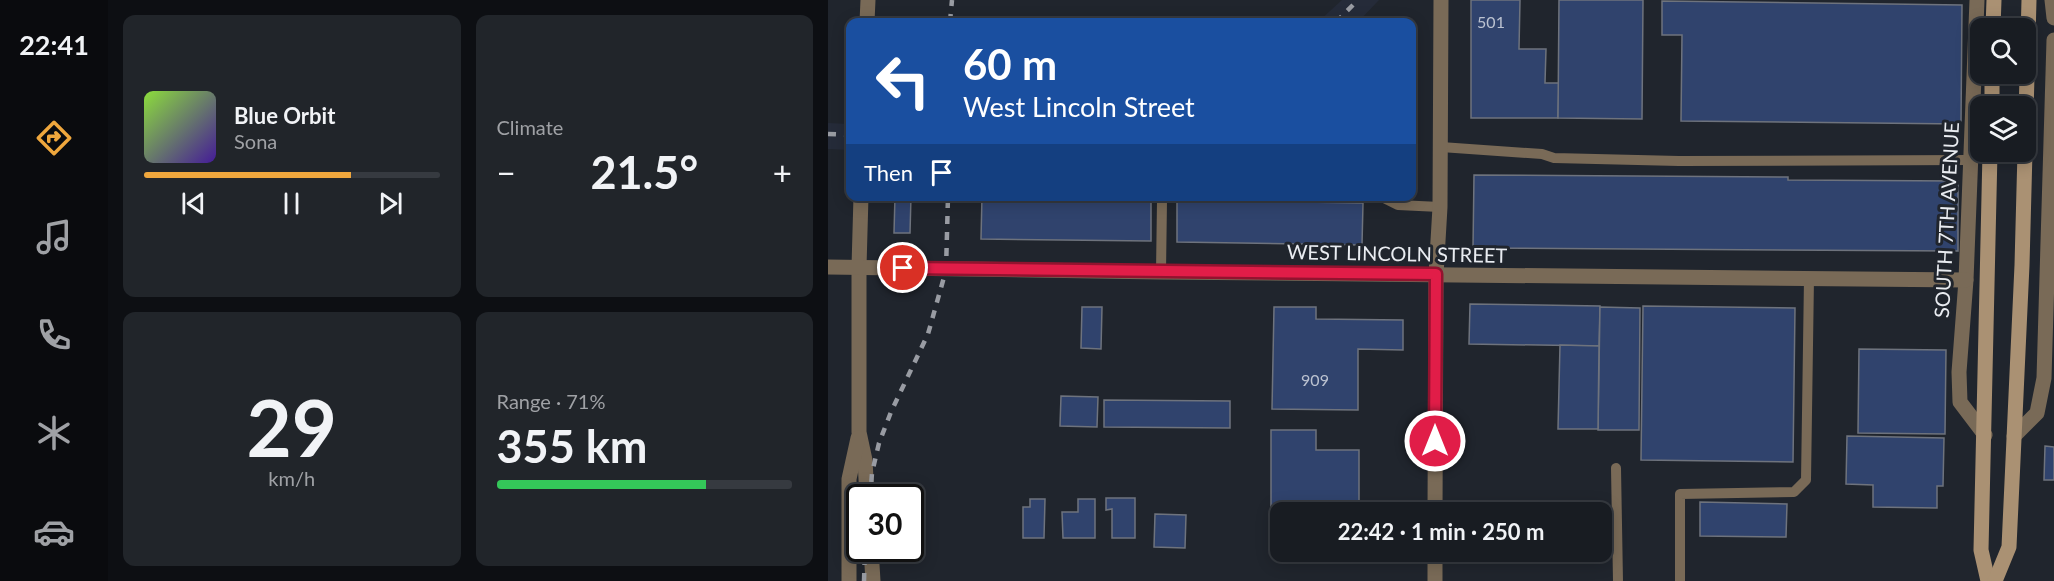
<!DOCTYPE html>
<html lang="en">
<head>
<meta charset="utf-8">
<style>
  :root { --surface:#181c22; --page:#21252a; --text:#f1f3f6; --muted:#9fa1a5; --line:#363a40; --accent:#efa73d }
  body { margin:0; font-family:Lato,sans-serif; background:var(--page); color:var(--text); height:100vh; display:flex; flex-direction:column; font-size:22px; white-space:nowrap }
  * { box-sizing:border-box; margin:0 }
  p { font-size:20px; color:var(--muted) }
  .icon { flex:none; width:33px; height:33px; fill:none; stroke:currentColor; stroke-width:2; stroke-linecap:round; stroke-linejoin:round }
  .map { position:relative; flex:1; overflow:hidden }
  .drawer { display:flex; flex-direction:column; gap:15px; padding:15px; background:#0d0f13; width:720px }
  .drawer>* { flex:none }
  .top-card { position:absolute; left:18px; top:18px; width:570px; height:183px; border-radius:12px; box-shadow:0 3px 15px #0003,0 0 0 2px var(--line); background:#1a4fa0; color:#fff; overflow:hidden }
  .controls { position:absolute; left:1142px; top:18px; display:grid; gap:12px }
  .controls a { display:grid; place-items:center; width:66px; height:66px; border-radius:12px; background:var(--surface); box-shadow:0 3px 15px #0003,0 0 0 2px var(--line); font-size:30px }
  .speed { position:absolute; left:18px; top:484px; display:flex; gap:12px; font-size:30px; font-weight:700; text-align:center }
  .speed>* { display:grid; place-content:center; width:78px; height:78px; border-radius:50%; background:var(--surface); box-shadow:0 3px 15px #0003,0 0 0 2px var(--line); line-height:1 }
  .speed .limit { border:3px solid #111; border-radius:9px; background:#fff; color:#111 }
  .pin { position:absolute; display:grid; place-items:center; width:51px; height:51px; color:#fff; margin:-26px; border:3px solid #fff; border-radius:50%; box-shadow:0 2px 6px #0007 }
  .me { position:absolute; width:66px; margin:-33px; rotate:0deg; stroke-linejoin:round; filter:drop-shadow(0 0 4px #0008) }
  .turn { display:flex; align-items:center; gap:21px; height:126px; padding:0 18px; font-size:27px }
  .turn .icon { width:78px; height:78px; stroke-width:2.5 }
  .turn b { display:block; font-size:42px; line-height:51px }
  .then { display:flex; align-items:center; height:57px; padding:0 18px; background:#0003; gap:12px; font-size:22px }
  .big { font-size:45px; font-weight:700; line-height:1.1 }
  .drawer .widget { flex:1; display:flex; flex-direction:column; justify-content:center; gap:9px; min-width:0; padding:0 21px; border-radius:12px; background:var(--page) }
  .drawer .dial { align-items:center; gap:0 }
  .dial b { font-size:78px; line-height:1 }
  .song { display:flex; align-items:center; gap:18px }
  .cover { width:72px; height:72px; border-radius:9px; background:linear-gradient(135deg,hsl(90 70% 55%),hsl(260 70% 35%)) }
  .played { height:6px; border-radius:3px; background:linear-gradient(90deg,var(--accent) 70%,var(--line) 70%) }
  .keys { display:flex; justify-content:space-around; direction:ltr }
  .heat { display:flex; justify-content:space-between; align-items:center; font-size:33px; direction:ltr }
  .charge { height:9px; border-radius:4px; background:linear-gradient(90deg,#34c759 71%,var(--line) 0) }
  .drawer .tiles { flex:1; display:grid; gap:15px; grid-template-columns:repeat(2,1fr) }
  .trip { position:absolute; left:442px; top:502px; width:342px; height:60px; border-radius:12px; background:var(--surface); box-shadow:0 3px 15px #0003,0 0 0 2px var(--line); font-weight:700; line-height:60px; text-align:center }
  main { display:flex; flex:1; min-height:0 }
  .menu { display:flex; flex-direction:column; width:108px; justify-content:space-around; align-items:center; background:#0a0b0e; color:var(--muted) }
  .menu .icon { width:42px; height:42px }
  .menu .on { color:var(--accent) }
  .menu b { font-size:27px; color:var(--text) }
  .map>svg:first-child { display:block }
  .built { fill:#252b39 }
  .building { fill:#30436d; stroke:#6e737d; stroke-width:1.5 }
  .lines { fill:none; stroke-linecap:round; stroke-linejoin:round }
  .lane { stroke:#796a57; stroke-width:10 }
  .street { stroke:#796a57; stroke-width:15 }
  .secondary { stroke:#aa9173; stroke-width:15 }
  .rail { stroke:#999ca3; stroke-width:4.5; stroke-dasharray:8 8; stroke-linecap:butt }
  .route-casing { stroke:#92132f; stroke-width:15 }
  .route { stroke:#e11d48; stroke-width:10 }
  .labels { text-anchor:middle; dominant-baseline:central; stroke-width:6; stroke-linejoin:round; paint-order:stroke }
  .number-label { font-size:16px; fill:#bbc2d0 }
  .street-label { font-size:20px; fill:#e9ecf1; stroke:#20252d }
</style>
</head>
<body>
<main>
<nav class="menu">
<b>22:41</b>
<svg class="icon on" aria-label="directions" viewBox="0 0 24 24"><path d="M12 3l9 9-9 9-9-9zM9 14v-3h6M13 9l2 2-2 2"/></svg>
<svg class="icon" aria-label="music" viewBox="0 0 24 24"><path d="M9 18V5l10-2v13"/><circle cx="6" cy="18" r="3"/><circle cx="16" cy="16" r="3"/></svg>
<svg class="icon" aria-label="phone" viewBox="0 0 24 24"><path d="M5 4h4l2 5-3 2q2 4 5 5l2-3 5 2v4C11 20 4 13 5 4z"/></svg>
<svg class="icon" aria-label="climate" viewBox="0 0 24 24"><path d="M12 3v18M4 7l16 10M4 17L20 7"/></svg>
<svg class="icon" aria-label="car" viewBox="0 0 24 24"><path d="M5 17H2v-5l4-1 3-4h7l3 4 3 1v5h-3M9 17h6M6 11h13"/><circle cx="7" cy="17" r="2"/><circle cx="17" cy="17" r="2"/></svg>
</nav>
<section class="drawer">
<div class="tiles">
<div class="widget">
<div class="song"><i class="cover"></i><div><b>Blue Orbit</b><p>Sona</p></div></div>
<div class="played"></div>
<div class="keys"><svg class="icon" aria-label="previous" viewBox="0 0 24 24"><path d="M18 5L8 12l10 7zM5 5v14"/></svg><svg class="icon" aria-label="pause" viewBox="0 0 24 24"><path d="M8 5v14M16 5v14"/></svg><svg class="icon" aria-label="next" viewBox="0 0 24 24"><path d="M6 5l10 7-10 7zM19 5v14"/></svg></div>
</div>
<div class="widget"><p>Climate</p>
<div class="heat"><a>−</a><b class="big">21.5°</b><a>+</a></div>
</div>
<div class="widget dial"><b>29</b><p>km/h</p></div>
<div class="widget"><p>Range · 71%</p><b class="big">355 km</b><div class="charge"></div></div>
</div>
</section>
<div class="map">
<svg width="1226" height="581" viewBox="0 0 1226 581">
  <rect width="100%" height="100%" fill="#20252d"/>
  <g class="built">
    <path d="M514,0H551L530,22H490Z"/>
    <path d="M0,123L22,124V150L0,149Z"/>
  </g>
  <g class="building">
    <path d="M643,0H692L691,49H718L717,83H731L730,118H643Z"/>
    <path d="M731,0H815L814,119L730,118Z"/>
    <path d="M834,1L1134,5L1133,124L853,121L854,35H834Z"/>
    <path d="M646,175L960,177V180L1130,181V251L645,248Z"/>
    <path d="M67,196H83L82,233H66Z"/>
    <path d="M154,196H323V241L153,239Z"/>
    <path d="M349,200L535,203L534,245L349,242Z"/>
    <path d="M642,304L772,306L771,346L641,344Z"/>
    <path d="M815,306L967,308L965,462L813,460Z"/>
    <path d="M254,307H274L273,349L253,348Z"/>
    <path d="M446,307H488V319L575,320V350L530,349V410L444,409Z"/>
    <path d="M772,307L812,308L811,430H770Z"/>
    <path d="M732,345L771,346L770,429H730Z"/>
    <path d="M1031,349L1118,350L1117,434L1030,433Z"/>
    <path d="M233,396L270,397L269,427L232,426Z"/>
    <path d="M276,400L402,401V428L276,427Z"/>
    <path d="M443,430H488V450H531V508H569V513H453V535H443Z"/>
    <path d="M1019,436L1116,438L1115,486H1109V508L1045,507V485L1018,484Z"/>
    <path d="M1217,446L1226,447V480H1216Z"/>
    <path d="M278,498H307V538H284V509L278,510Z"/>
    <path d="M202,499H217L216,538H195V507H202Z"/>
    <path d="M250,499H267V538H235L234,512H250Z"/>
    <path d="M872,502L959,504L958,537L872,536Z"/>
    <path d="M327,514L358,515L357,548L326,547Z"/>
  </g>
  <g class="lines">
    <g class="lane">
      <path d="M613,147L714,154L726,158L851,161L1143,160"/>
      <path d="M552,196L570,205L612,207"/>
      <path d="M333,272L334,201L337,196"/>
      <path d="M788,468L790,581"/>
      <path d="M852,581V494L966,492L978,480L981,278"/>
    </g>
    <g class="street">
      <path d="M1149,0L1138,280L1131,372L1132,402L1157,435"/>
      <path d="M1224,0L1226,18"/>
      <path d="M39,22L40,0"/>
      <path d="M33,196L31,267V432L37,460L39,498"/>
      <path d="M0,267L333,272L1138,280"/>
      <path d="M1186,436L1209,413L1216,378L1226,40"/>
      <path d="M607,513L608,275L612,207L613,0"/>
      <path d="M43,549L45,581"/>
      <path d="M21,581V479L30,438"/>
      <path d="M607,581V552"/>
    </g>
    <g class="secondary">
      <path d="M1165,28L1166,0"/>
      <path d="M1164,106V74"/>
      <path d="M1160,581L1153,550L1162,152"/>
      <path d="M1167,581L1181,547L1194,265L1201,0"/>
    </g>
    <g class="rail">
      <path d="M122,22L124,0"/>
      <path d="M508,22L530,0"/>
      <path d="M0,134L22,135"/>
      <path d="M42,498L44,473L51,443L63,412L100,334L118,270L120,196"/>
      <path d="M36,581L37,549"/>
    </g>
  </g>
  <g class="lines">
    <defs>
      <path id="route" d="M75,268L608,274L607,441"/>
    </defs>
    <use href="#route" class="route-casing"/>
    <use href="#route" class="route"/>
  </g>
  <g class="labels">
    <g class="number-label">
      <text x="663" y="21">501</text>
      <text x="487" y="379">909</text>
    </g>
    <g class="street-label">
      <text transform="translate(1118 220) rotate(-87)">SOUTH 7TH AVENUE</text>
      <text transform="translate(569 253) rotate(1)">WEST LINCOLN STREET</text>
    </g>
  </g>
</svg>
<div class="controls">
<a><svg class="icon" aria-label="search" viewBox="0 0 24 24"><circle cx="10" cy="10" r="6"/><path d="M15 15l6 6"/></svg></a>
<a><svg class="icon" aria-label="layers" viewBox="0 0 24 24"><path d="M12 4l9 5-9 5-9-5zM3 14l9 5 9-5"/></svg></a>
</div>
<div class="speed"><div class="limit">30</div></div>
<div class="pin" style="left:75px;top:268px;background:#d93025"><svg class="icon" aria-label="arrive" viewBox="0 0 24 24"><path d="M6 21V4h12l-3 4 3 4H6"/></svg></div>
<svg class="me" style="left:607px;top:441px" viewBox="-20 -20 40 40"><circle r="17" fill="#e11d48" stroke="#fff" stroke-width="3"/><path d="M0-11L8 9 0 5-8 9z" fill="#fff"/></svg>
<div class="trip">22:42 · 1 min · 250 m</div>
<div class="top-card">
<div class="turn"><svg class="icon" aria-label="left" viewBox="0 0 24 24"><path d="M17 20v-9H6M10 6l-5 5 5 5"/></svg><div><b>60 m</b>West Lincoln Street</div></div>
<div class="then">Then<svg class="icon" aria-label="arrive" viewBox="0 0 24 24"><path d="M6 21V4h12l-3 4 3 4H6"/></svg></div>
</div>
</div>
</main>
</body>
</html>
